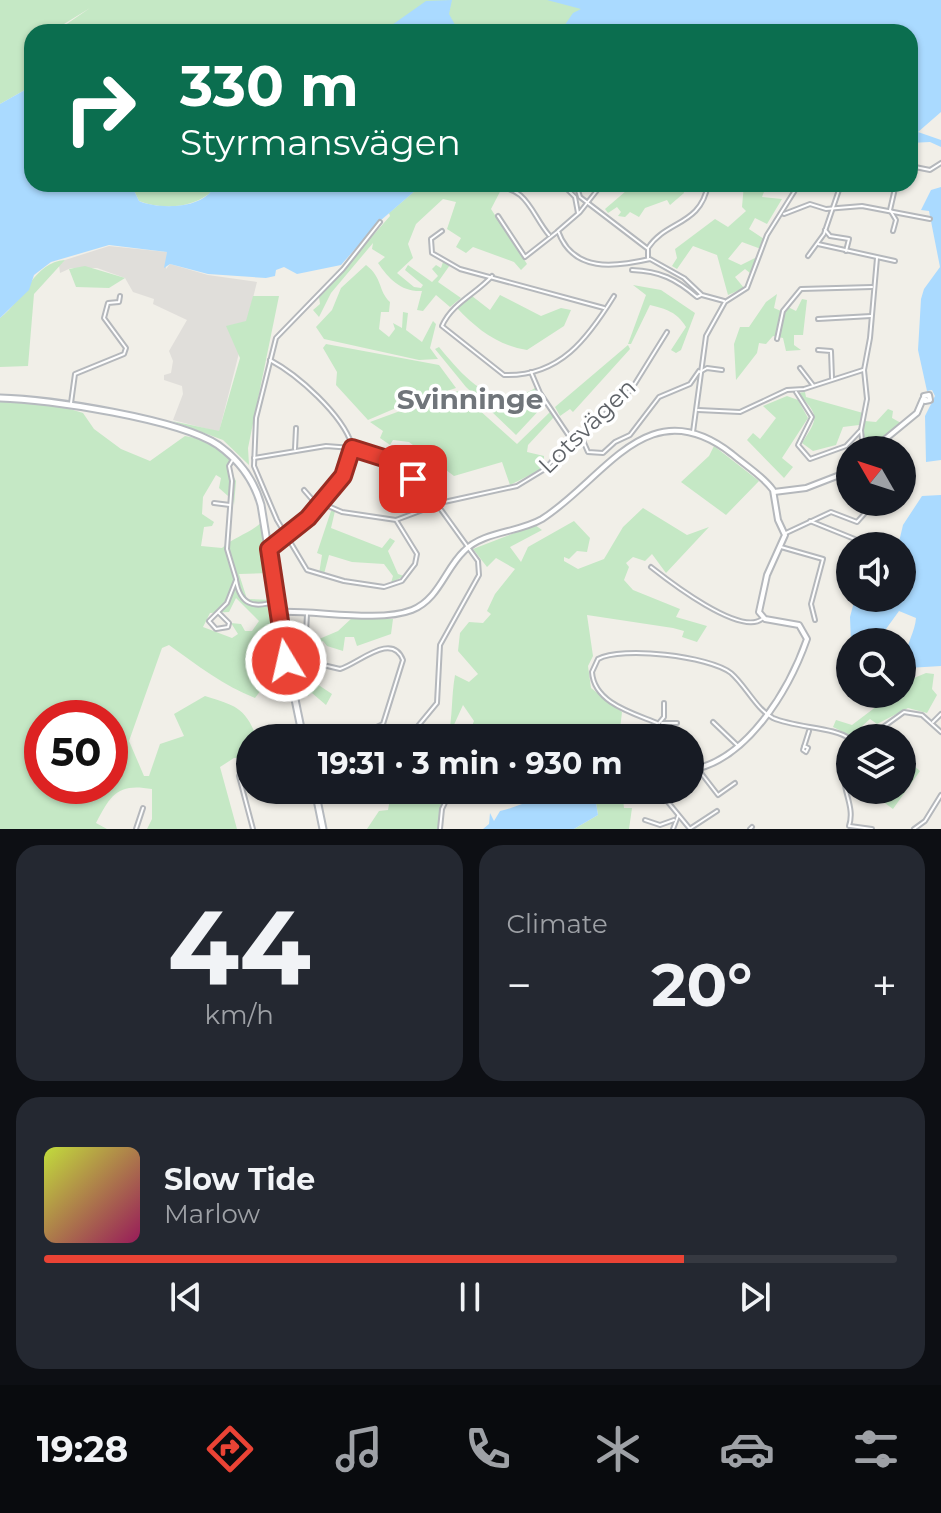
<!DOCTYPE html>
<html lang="en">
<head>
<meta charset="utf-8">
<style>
  :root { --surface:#171b24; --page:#242831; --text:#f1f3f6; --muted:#9ea1a6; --line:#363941; --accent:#ea4335 }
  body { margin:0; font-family:Montserrat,sans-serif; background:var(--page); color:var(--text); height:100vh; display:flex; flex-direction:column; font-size:30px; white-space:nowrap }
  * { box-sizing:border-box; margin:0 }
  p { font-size:26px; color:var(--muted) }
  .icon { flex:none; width:44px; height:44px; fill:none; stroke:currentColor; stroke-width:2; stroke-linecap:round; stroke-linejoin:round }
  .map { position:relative; height:829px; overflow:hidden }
  .sheet { display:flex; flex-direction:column; gap:16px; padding:16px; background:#0d0f14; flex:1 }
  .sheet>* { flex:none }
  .guide { position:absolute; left:24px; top:24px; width:894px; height:168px; border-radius:24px; box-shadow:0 2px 6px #0004; background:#0b6e4f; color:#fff; overflow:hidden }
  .needle { width:52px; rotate:309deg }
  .buttons { position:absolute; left:836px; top:436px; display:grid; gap:16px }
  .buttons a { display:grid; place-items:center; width:80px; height:80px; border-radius:50%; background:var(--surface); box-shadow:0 2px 6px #0004; font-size:40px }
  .speed { position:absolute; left:24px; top:700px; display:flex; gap:16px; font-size:40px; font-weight:700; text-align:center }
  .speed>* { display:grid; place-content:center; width:104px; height:104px; border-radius:50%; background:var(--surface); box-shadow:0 2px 6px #0004; line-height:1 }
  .speed .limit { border:12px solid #d22; background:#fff; color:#111 }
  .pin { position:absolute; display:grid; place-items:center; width:68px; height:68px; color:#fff; margin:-34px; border-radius:16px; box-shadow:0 4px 12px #0006 }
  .me { position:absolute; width:88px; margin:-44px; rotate:351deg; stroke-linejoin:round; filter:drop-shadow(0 0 6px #0008) }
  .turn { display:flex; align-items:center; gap:28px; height:168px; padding:0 24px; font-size:36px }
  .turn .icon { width:104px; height:104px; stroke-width:2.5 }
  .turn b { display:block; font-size:56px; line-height:68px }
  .big { font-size:60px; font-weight:700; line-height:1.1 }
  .sheet .widget { flex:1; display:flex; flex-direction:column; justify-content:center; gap:12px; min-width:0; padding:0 28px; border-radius:24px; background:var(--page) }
  .sheet .dial { align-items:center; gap:0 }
  .dial b { font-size:104px; line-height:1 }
  .song { display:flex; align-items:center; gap:24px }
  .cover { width:96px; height:96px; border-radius:12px; background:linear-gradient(135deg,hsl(70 70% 55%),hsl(330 70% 35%)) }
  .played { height:8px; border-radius:4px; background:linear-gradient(90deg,var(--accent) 75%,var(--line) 75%) }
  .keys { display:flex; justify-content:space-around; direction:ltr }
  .heat { display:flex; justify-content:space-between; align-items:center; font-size:44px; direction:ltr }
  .sheet .tiles { flex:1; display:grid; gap:16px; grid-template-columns:1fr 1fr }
  .widget:last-child { grid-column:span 2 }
  .trip { position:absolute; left:236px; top:724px; width:468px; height:80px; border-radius:40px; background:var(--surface); box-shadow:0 2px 6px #0004; font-weight:700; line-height:80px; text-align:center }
  .dock { display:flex; height:128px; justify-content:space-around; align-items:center; background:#090b0e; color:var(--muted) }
  .dock .icon { width:56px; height:56px }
  .dock .active { color:var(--accent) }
  .dock b { font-size:36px; color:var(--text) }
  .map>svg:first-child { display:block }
  .industrial { fill:#e0deda }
  .green { fill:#c5e8c5; fill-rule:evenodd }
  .water { fill:#aadaff }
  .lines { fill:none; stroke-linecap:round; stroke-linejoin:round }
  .minor-casing { stroke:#b5b8bc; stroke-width:6 }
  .tertiary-casing { stroke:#b5b8bc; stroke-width:8 }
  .secondary-casing { stroke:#b6babf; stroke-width:9 }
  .minor { stroke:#fff; stroke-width:2 }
  .tertiary { stroke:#fff; stroke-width:4 }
  .secondary { stroke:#fff; stroke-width:5 }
  .route-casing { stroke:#982c22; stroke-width:20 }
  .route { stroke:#ea4335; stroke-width:14 }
  .labels { text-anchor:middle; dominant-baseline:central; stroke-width:7; stroke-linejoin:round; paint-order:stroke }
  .street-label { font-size:24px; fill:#5f6368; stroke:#fff }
  .quarter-label { font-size:28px; font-weight:bold; fill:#70757a; stroke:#fff }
</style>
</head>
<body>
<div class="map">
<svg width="941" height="829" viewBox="0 0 941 829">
  <rect width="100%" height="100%" fill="#f1efe8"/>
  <path class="industrial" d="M109,246L167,252L166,269L170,264L208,275L257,282L219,432L173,420L183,394L182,386L164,380V375L171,373L173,361L169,351L187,320L153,304L154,299L133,292L125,278L97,268H71L60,273L59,265L65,260Z"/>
  <g class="green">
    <path d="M0,0H661L631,32H55L90,8L51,32H32V86L0,104Z"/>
    <path d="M131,184H215L217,185C201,208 163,211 139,201Z"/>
    <path d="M423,184H504L491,209L527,264L521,270L514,262L473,247L466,253L456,247L461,238L447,229L456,202L443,199L416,224L408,244L413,258L397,273L414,287L421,288L423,285L405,270L408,265L432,282L438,276L432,269L436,265L441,268L443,262L450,265L438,282L461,298L450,307L436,295L423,311L417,310L422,291C401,292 389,279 378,263L385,257L372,249L373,243L331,293L319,317L313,310L320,304L319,297L390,216L389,213Z"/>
    <path d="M620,184H682L684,193L670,205L667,200L645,208L639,217L630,212L625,217L618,216L621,212L617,207L608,213L605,209L626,191Z"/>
    <path d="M744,184H767L762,197L782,199L767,224L755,218L749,229L764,239L761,249L742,242L728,259L741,265L759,256L750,273L745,269L735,277L744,288L728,295L717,255L693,246L677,269L672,266L677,258L675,249L715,219L728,227L746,211L742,207Z"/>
    <path d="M65,260L34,294L28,366L0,367V318C25,299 34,262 65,260Z"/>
    <path d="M366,265C383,278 378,291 390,302L389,312H381L379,329L389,337L395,329L393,323L402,328L403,312L408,313L406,330L422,342L433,321L436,324L430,348L438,359L419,360L324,339L316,327L332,310L341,288Z"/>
    <path d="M85,266L125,278L109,288L76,287L69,269Z"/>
    <path d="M633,285L661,290L695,313L681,350L676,353L671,350L686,327C677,312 666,309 650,305L631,344H628L646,295Z"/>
    <path d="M777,294L774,308L781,311L779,316L782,317L788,307L796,311L802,299L807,300L803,335H794V345L801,350L786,351L783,338L773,336L766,344L759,343L757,353L736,380L734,344L740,327H749L766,302Z"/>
    <path d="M500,295L541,316L561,308L571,310L564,326L527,350C497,345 477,329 457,308L472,296L490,310Z"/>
    <path d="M253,296H279L248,448L249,465L223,440L172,421L219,431L240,358L226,326L246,321Z"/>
    <path d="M326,344L439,365L456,388L413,402L407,397L396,408L368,420L336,385L337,372L323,348Z"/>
    <path d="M628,345L630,349L573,412L570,409L560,416L555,407Z"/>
    <path d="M439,347C465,378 494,414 535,388L543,406L516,435L466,387L435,349Z"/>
    <path d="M458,391L517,444L550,412L554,417L528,445L527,452L544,456V468L510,485L502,462L454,476L409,442L393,440L390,445L380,438L383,431L370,422L400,411L405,413Z"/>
    <path d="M805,392L806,397L863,413L859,425L843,427L836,445L813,451L802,443C819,417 819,416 798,393Z"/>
    <path d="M787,396L798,400L808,418L782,458L793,467L784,478L747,440L753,433L760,439L776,418L763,406Z"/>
    <path d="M18,400L57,405L83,413L94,429L121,449L150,461L185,436L206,440L233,459L229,468L236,481L234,505L232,493L228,496L219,488L221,478L216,475L203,497L202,514L214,522L212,526L204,527L201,546L222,548C234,537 249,534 262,522L270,573L239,574L247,599L273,600L281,653L275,658L277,681L267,682L255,698C224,686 197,665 169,645L162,648L129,741L144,776H149L160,744L184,736L174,714L205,696C236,706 245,707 257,738H250V758H234L220,767L237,829H147L152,819V789C118,783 111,794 96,823L107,829H0V401ZM236,598L259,621L252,631H245L241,624L231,623L238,634L232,638L203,627L210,613L229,612ZM42,718H110V786H42Z"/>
    <path d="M888,409L893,411L892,418L901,423L866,450L863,429L865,421L876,422Z"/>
    <path d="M714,446L759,481L726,515L681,482L709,456Z"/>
    <path d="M643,508L687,535L709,527L666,573L652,554L645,561L633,557L626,563L629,567L624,580L633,590L680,609L676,617L707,626L697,642L682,637L684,631L673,628L587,615L593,656L588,666L591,688L622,712L619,738H467L474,721L463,705L448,738C453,716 451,698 455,675L469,682L478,674L458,651L460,633L469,622L483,623L491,614L487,611L495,594L515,569L496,558L487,567L473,549L535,525L542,530L510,547L521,562L528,547L574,521L590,538L587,552L577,551L569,559L564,557V561L578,569L604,559L623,527Z"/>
    <path d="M331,511H335L331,528L382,548L390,538L395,541L388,551L398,574L404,576L391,583L393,576L384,564L352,562L329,555L324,574H319L322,555L317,553Z"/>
    <path d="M352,618L393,619L391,634L357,646L354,637H345L343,651L327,646L323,641L316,645L312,642L338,631Z"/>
    <path d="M303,626L309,651L319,667L326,669L324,673L318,672L317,684L332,694L326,705L312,693L308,696L297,681L285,631Z"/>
    <path d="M926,673L934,674L932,689L937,695L927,713L908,708L877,724L870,719L851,736L833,727L836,720L852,725L881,703L885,694H902V675L914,678Z"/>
    <path d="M902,756L920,771L893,809L867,790H902Z"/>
    <path d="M405,790H446L440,829H367L379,811L388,810L390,799Z"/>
    <path d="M594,790H622L624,808H632L629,829H574L598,815Z"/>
  </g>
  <g class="water">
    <path d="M452,0L449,14L459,32H382L426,1Z"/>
    <path d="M547,0H941V112L918,132L941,140V147L930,142L910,143V32H560L573,13L581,9Z"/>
    <path d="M32,86V184H131L139,201C160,210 207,209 215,184H423L380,221L341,265L297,274L284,267L276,270L275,276L266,278L208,274L170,264L164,268L167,252L109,245L51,262L34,275L29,290L0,318V104Z"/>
    <path d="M941,187V460L926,462L925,416L935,396L932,390L927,391L918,350L921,299L924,289L940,267L929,211L921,210L931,190Z"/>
    <path d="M941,495V666L908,668C901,650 915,635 916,618L899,611L878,640L851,642L850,617L855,598H902V546H898L903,525L922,496Z"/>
    <path d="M565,790H594L598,815L574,829H483L489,824L490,813L494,821L500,811C522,806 542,794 565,790Z"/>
  </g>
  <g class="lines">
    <defs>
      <g id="minor">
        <path d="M910,166L930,170L941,163"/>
        <path d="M562,184L575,197L578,213"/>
        <path d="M576,184L580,197L648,249V258"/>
        <path d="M602,184L580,212L558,231C573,273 615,267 650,259L684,278L702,295L724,301"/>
        <path d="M520,185L543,184"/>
        <path d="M494,188C526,184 532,215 549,235"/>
        <path d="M784,214L810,204L826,209L862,206L930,219"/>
        <path d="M498,216L525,257L557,232"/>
        <path d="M380,222L343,269L276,338L256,418L254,466L277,520L307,570L344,581L384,587L402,581L415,564L417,554L396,520"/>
        <path d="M825,230L830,236L849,239L846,251"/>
        <path d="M442,231L431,239L432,253L460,269L604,308"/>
        <path d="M893,231L896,220L890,210L896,184"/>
        <path d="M818,244L895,261"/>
        <path d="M648,248C666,220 701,226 708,184"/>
        <path d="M808,256L824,234L841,184"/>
        <path d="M632,270C660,271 676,279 697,297L701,295"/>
        <path d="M492,276C476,294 452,303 442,326L504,375C560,377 588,338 614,296"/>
        <path d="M818,319L871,316"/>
        <path d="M777,339L783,311L801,289L872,287"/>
        <path d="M818,350L831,351L832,378"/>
        <path d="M270,360C298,375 342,414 352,445L340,479L300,527L271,549"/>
        <path d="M800,368L813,385"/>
        <path d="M531,372L540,393L571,439"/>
        <path d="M700,372L707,368L722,370"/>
        <path d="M796,392L812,417L798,445L810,459L846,446L860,431"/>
        <path d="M71,403L75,374L124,354L126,348L104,318L108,303L119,302L120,296"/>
        <path d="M698,410L740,412L787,390L804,389L863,370"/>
        <path d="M693,432L706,336L725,302L747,288L767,235L799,184"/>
        <path d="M581,436L588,452L603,453L615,442L630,435L659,397L690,384L699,371"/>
        <path d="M295,449L296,428"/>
        <path d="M863,450L861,430L867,399L864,370L870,338L877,258"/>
        <path d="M254,458L326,446L352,448L390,460L434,500L478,561L479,575L440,645L437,703L418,726L414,738"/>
        <path d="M232,461L229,466L232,481L227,549L236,579"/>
        <path d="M841,477L850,479"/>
        <path d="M304,490L317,505"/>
        <path d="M214,503L230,505"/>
        <path d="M321,503L342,512L396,520L444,502L517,486L545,469L571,440L588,430L631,390L667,332"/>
        <path d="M810,521L872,546"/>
        <path d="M786,533L831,512L857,522L875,502"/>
        <path d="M781,547L823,559L811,604L815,620"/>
        <path d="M651,567C670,582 740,636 762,619"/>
        <path d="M218,612L229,623L228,627L216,629L209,621L227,603L236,580C240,605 254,609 276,601"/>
        <path d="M307,614L306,633L323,665L340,669C358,664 392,631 403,660L383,724L364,733L348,729L328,738"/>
        <path d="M713,722L737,745"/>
        <path d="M933,722L941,714"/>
        <path d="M659,723L664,717V703"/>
        <path d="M662,723H677"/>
        <path d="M658,738L657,723C633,713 594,703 592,672L598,659C622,646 709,656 731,673C746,686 756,709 773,718C796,728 835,727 850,739"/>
        <path d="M868,738L904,712L922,715L941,732"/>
        <path d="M804,746L808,748L806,752L803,750L809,731"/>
        <path d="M250,765L242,769L239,776L253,829"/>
        <path d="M698,769L718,795L735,783"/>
        <path d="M658,790L690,829"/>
        <path d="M317,794C345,790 371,805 396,790"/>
        <path d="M645,820L660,825L674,820"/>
        <path d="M849,826C857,802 834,783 850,760"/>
        <path d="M850,826L872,829"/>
        <path d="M691,828L717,811"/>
        <path d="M136,829L143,808"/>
        <path d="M440,829L442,809L451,790"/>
        <path d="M673,829L678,816"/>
        <path d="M750,829L752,827"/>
        <path d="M914,829L925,821L941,795"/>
      </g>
      <g id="tertiary">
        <path d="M929,395L930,400L925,401L924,396Z"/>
        <path d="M872,450L917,413L923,399"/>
        <path d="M774,492L806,488L850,471"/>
        <path d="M278,612C316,610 378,623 412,610C439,599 445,569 464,551C484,531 518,533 542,519C605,479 648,388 732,454C745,465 763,476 773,490L778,520L785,535L767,575L759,612L765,619L799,625L807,639C789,690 747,761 690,770"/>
      </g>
      <g id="secondary">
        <path d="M0,398C49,399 179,419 218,445C239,460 254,480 261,505L284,646L303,738"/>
        <path d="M315,790L323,829"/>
      </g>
    </defs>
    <use href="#minor" class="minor-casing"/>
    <use href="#tertiary" class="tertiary-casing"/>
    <use href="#secondary" class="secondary-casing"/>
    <use href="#minor" class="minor"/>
    <use href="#tertiary" class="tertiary"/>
    <use href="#secondary" class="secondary"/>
  </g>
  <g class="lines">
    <defs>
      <path id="route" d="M286,661L269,549L308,518L343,476L352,448L390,460L413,479"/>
    </defs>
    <use href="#route" class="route-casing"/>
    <use href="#route" class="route"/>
  </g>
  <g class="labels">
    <g class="street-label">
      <text transform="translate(587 426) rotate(-44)">Lotsvägen</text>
    </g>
    <g class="quarter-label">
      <text x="470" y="399">Svinninge</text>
    </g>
  </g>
</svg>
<div class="buttons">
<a><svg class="needle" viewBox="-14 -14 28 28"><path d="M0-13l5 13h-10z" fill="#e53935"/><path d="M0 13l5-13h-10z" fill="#9ea1a6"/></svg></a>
<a><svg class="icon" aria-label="sound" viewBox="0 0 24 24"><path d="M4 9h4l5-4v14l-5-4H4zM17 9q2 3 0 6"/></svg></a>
<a><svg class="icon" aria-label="search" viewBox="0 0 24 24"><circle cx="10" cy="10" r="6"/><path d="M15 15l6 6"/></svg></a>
<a><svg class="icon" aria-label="layers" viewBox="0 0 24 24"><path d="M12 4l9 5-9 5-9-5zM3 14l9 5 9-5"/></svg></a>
</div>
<div class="speed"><div class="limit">50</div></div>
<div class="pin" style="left:413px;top:479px;background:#d93025"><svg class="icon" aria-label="arrive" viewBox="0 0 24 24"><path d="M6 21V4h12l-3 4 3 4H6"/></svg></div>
<svg class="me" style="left:286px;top:661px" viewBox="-20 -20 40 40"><circle r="17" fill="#ea4335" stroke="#fff" stroke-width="3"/><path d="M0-11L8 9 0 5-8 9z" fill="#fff"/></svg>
<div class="trip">19:31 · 3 min · 930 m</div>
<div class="guide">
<div class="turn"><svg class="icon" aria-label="right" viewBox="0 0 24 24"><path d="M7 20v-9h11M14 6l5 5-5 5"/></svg><div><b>330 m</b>Styrmansvägen</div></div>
</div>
</div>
<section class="sheet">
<div class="tiles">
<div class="widget dial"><b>44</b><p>km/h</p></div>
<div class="widget"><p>Climate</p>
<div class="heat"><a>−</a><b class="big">20°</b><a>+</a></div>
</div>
<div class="widget">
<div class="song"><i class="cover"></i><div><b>Slow Tide</b><p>Marlow</p></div></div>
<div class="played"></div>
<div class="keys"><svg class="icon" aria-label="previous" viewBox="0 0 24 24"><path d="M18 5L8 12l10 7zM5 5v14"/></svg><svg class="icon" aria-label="pause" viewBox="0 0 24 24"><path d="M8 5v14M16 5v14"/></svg><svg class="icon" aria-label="next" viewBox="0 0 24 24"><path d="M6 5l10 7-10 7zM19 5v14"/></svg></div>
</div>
</div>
</section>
<nav class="dock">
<b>19:28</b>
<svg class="icon active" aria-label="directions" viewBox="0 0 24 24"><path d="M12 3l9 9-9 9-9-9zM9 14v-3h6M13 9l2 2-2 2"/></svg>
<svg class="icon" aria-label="music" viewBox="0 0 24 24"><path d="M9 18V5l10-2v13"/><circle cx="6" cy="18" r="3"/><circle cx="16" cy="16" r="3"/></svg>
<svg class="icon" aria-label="phone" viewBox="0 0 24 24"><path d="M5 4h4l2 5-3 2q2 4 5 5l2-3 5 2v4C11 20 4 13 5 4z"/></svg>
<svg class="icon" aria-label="climate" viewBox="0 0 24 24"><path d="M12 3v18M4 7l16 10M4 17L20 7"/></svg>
<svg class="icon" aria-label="car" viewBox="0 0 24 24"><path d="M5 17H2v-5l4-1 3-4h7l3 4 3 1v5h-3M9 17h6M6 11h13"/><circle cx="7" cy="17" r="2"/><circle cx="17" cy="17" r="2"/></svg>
<svg class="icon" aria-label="filters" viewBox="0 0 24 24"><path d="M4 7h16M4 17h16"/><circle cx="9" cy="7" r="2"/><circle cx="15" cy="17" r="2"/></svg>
</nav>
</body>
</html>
